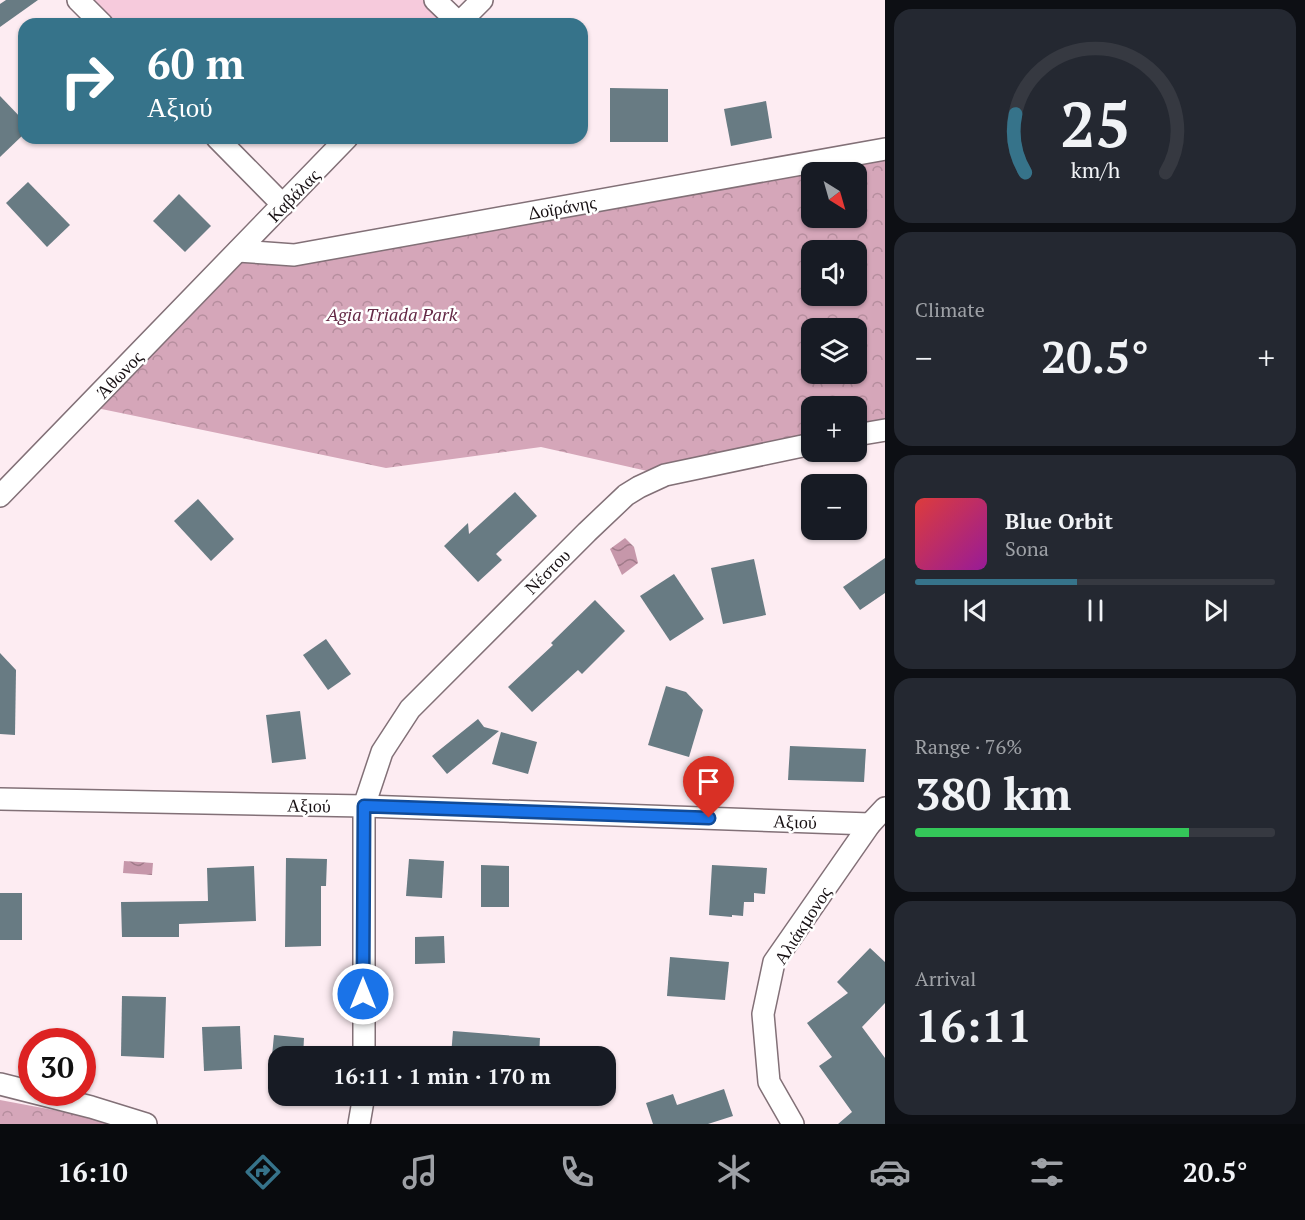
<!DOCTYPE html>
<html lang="en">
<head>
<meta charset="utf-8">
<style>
  :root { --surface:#171b24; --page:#242831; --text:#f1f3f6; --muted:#9ea1a6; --line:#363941; --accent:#36738a }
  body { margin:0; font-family:"PT Serif",serif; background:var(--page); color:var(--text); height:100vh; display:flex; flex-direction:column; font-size:22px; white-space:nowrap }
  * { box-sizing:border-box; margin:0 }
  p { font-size:20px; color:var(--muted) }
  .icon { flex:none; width:33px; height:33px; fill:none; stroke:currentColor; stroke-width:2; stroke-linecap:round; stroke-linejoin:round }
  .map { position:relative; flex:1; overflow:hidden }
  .drawer { display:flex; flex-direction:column; gap:9px; padding:9px; background:#0d0f14; width:420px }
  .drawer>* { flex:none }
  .guide { position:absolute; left:18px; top:18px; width:570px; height:126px; border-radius:18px; box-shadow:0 2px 4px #0004; background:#36738a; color:#fff; overflow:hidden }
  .needle { width:39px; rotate:143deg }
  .controls { position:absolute; left:801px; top:162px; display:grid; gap:12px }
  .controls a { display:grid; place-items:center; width:66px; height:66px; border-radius:12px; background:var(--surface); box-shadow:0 2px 4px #0004; font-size:30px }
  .speed { position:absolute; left:18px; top:1028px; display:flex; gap:12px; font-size:30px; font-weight:700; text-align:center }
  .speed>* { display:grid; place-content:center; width:78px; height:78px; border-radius:50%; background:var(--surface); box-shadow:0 2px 4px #0004; line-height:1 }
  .speed .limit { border:9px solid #d22; background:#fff; color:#111 }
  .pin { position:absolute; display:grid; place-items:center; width:51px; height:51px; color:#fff; margin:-62px -26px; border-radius:50% 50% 50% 0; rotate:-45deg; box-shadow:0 0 6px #0007 }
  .pin .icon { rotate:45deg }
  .me { position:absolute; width:66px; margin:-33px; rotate:0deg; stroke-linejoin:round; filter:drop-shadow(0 0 4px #0008) }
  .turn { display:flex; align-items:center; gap:21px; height:126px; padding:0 30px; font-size:27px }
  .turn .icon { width:78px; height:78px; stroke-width:2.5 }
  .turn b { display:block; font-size:42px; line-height:51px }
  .big { font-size:45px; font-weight:600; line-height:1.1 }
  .drawer .widget { flex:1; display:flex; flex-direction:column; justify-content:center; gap:9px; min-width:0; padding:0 21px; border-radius:18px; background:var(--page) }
  .drawer .dial { align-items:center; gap:0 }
  .dial svg { height:156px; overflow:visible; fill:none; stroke:var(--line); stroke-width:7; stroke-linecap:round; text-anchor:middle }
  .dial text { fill:var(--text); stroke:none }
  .song { display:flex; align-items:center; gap:18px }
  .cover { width:72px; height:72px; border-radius:9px; background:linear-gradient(135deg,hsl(0 70% 55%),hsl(300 70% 35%)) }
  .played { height:6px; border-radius:3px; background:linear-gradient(90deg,var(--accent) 45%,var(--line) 45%) }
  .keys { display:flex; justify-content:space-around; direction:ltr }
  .heat { display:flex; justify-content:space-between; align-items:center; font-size:33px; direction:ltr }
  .charge { height:9px; border-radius:4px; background:linear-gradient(90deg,#34c759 76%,var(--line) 0) }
  .trip { position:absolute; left:268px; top:1046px; width:348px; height:60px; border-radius:18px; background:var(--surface); box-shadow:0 2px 4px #0004; font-weight:600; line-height:60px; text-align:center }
  .tabs { display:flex; height:96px; justify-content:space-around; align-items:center; background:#090b0e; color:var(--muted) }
  .tabs .icon { width:42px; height:42px }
  .tabs .active { color:var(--accent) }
  .tabs b { font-size:27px; color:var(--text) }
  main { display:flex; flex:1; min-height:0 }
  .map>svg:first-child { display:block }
  .green { fill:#f6cadc }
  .forest { fill:url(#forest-crowns); fill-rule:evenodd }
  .water { fill:url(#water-waves) }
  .building { fill:#687b83 }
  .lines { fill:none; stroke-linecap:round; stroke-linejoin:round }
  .minor-casing { stroke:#827077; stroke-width:24 }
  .minor { stroke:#fff; stroke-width:21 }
  .route-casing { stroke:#114b97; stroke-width:15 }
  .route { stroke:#1a73e8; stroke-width:10 }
  .labels { text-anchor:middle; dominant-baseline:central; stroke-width:5; stroke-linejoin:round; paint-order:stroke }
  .street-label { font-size:18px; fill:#171013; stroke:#fff }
  .park-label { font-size:18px; font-style:italic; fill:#652b47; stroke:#fff }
</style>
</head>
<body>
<main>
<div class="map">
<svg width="885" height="1124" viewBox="0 0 885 1124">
  <defs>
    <pattern id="forest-crowns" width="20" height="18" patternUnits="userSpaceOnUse" patternTransform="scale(1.5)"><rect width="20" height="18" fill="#d5a6b9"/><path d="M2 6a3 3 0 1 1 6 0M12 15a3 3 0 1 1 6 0" fill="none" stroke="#b68e9e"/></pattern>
    <pattern id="water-waves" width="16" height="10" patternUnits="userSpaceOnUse" patternTransform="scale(1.5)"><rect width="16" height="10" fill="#c697aa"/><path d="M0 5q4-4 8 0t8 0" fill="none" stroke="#a07a89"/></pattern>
  </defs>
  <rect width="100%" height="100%" fill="#fdecf2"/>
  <path class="green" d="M78,0H435L458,24H102Z"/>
  <g class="forest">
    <path d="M885,149V430L857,435L856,406H812L811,445L665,475L541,447L386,468L87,406L238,251L294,255ZM812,172H856V218H812ZM812,250H856V296H812ZM812,328H856V374H812Z"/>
    <path d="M0,1100L112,1121L116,1124H0Z"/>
  </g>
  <g class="water">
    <path d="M625,538L634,547L638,563L622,575L610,549Z"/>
    <path d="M124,861L153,863L152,875L123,873Z"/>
  </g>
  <g class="building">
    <path d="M6,0H38L0,27V4Z"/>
    <path d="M610,88L668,89V142H610Z"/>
    <path d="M0,96L24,121V134L0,157Z"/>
    <path d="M766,101L772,138L731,146L724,109Z"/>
    <path d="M28,182L70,225L47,247L6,203Z"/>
    <path d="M179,194L211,226L185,252L153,221Z"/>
    <path d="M515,492L537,516L496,554L502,560L478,582L444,546L468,523L469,534Z"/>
    <path d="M198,499L234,539L211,561L174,521Z"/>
    <path d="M885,558V593L860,610L843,587Z"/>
    <path d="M754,559L766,615L723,624L711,568Z"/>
    <path d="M674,574L704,619L670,641L640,596Z"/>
    <path d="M595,600L625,631L582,674L578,670L532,712L508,687L553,645L551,643Z"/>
    <path d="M326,639L351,674L328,690L303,655Z"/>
    <path d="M0,653L16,670L15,735L0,734Z"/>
    <path d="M666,686L686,692L703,710L689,757L648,745Z"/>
    <path d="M300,711L306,759L272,763L266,715Z"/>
    <path d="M478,719L484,727L499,731L447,774L432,756Z"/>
    <path d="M501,732L537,742L528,774L492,764Z"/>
    <path d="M790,746L866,749L864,782L788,780Z"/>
    <path d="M286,858L327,859L326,886H321V946L285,947Z"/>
    <path d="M409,859L444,861L442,898L406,896Z"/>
    <path d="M481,865L509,866V907H481Z"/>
    <path d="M712,865L767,868L765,894L754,893V902H744L743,916L732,915V917L709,915Z"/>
    <path d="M254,866L256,921L179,924V937H122L121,902L208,901L207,868Z"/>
    <rect x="0" y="893" width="22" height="47"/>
    <path d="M444,936L445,963L415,964V937Z"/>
    <path d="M870,948L885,962V1003L862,1027L885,1058V1124H838L852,1112L819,1066L832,1057L807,1023L848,993L837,982Z"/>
    <path d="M670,957L729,962L725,1000L667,996Z"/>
    <path d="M122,996L166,997L164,1058L121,1056Z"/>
    <path d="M240,1026L242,1069L204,1071L202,1027Z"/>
    <path d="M453,1031L540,1038L539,1056H451Z"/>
    <path d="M274,1035L304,1038L303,1056H272Z"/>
    <path d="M724,1089L733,1116L708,1124H653L646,1103L673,1094L677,1105Z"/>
  </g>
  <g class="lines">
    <defs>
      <g id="minor">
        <path d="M78,0L102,24"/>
        <path d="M435,0L459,23"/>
        <path d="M458,24L482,0"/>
        <path d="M217,138L283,205"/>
        <path d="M238,251L294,255L885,149"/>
        <path d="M856,435L885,430"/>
        <path d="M0,496L347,138"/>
        <path d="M0,799L364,806L870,824"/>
        <path d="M364,1056V806L382,752L410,709L587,532L626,495L639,487L665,475L812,444"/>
        <path d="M0,1084L91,1107L146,1124"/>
        <path d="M359,1124L364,1095"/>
        <path d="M793,1124L769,1082L763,1014L774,962L870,824L885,808"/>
      </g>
    </defs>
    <use href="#minor" class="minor-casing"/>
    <use href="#minor" class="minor"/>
  </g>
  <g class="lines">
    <defs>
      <path id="route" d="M363,994L364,806L709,818"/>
    </defs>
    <use href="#route" class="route-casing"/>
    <use href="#route" class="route"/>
  </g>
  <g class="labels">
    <g class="street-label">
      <text transform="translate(293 195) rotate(-46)">Καβάλας</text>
      <text transform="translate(562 207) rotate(-10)">Δοϊράνης</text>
      <text transform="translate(119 374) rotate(-46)">Άθωνος</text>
      <text transform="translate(547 571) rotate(-45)">Νέστου</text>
      <text transform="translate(309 805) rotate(1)">Αξιού</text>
      <text transform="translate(795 821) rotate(2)">Αξιού</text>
      <text transform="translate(802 925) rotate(-57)">Αλιάκμονος</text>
    </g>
    <g class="park-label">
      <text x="392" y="314">Agia Triada Park</text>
    </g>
  </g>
</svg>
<div class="controls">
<a><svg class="needle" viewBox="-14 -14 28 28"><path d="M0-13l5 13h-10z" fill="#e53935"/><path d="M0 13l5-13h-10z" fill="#9ea1a6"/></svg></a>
<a><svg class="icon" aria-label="sound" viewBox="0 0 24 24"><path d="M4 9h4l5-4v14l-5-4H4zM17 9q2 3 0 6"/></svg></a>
<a><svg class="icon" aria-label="layers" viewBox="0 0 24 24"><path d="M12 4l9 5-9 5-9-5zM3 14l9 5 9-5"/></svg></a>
<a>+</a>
<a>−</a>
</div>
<div class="speed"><div class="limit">30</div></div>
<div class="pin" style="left:709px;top:818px;background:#d93025"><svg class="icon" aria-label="arrive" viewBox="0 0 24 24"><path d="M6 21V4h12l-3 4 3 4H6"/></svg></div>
<svg class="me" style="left:363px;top:994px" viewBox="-20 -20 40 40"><circle r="17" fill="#1a73e8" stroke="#fff" stroke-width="3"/><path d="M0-11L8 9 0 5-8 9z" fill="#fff"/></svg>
<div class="trip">16:11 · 1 min · 170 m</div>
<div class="guide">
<div class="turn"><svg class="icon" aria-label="right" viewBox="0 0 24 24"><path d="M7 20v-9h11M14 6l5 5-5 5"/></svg><div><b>60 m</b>Αξιού</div></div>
</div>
</div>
<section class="drawer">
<div class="widget dial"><svg viewBox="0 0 100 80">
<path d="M14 69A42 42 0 1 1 86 69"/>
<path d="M14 69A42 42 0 0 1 9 39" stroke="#36738a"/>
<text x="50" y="56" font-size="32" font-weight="700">25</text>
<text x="50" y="72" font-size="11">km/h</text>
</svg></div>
<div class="widget"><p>Climate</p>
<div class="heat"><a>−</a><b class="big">20.5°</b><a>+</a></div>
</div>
<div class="widget">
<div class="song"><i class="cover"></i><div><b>Blue Orbit</b><p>Sona</p></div></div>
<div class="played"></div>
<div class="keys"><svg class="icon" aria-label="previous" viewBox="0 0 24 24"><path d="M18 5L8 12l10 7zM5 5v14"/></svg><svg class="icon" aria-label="pause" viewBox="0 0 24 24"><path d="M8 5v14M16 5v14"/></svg><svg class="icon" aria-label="next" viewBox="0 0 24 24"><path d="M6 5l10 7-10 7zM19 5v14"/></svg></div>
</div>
<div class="widget"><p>Range · 76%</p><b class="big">380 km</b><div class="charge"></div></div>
<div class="widget"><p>Arrival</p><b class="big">16:11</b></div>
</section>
</main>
<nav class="tabs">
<b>16:10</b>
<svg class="icon active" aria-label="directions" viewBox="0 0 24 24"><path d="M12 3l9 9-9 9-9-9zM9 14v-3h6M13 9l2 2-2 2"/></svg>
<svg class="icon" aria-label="music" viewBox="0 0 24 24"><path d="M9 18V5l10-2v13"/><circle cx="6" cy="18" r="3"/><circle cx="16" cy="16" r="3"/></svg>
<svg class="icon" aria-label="phone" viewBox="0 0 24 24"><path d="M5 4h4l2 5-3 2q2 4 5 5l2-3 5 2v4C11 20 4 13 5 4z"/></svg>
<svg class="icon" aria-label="climate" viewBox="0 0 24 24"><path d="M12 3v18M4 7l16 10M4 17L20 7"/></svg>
<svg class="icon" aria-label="car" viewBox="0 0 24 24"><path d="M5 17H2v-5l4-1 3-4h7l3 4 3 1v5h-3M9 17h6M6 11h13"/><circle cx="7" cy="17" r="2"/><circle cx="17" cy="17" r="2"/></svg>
<svg class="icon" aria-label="filters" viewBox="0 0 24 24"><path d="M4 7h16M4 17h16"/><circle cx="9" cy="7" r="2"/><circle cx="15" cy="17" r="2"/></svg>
<b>20.5°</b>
</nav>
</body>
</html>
